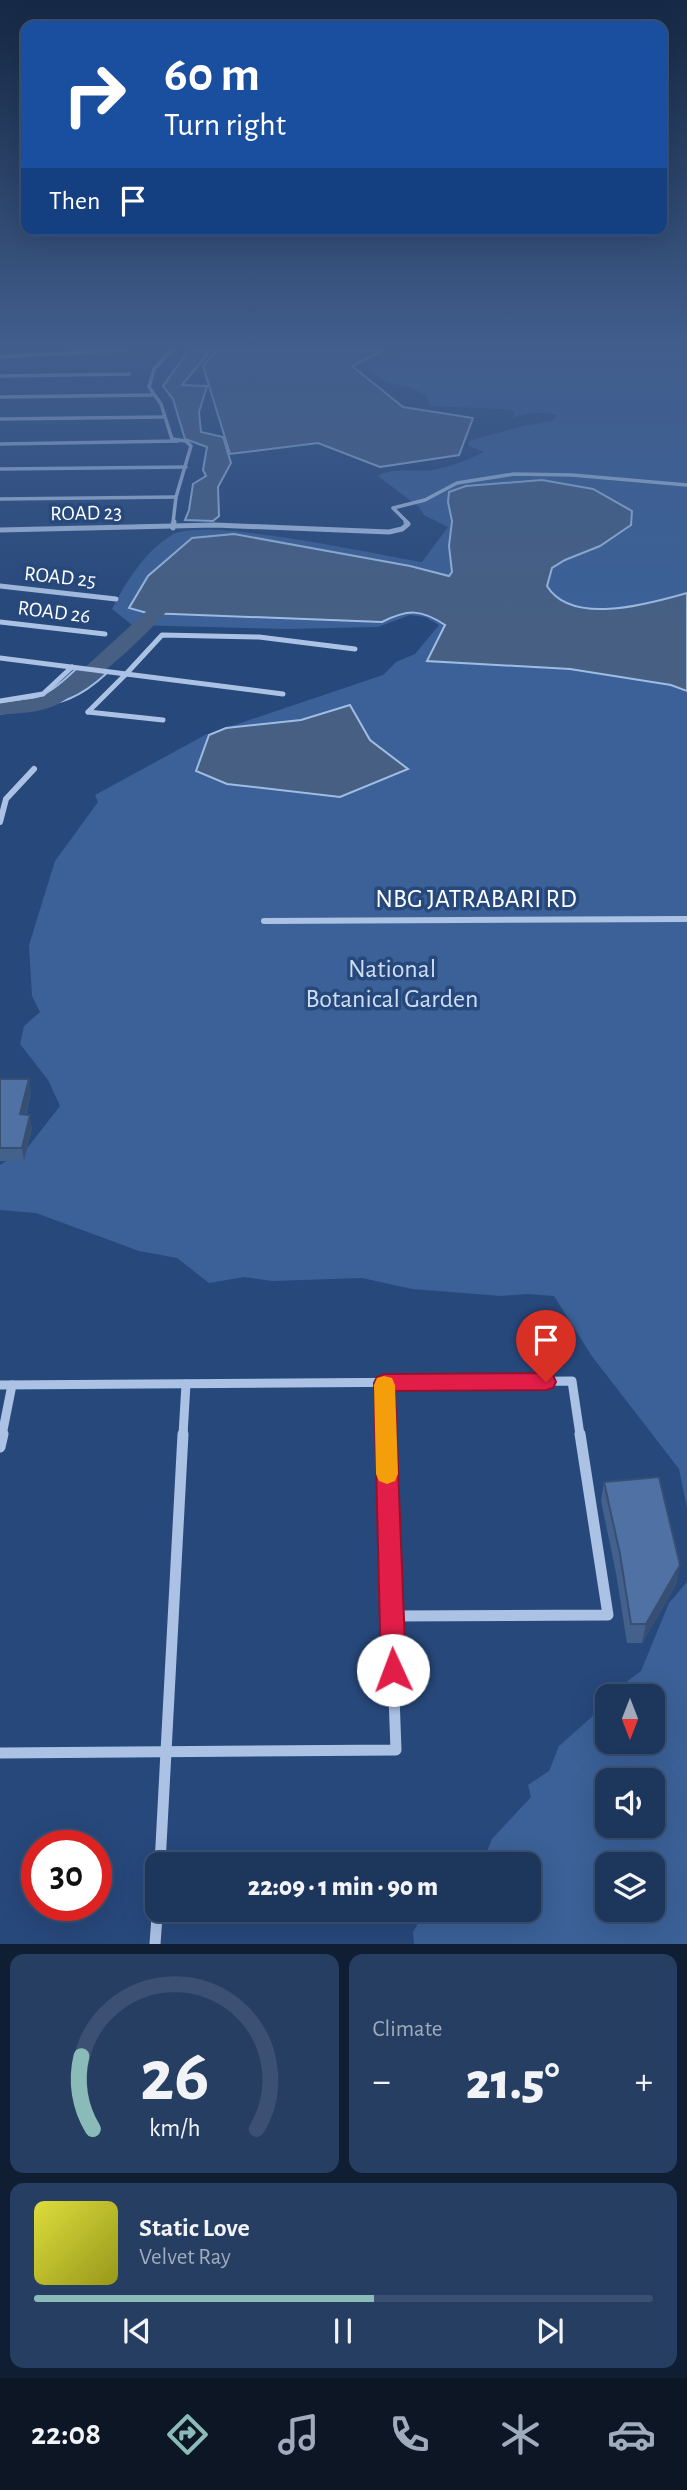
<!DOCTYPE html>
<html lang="en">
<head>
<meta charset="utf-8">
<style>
  :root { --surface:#1d365c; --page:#253e62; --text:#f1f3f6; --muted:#a0abbb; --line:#3b5072; --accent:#8bbbb9 }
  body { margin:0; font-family:"Alegreya Sans",sans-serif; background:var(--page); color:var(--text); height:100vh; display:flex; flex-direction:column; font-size:26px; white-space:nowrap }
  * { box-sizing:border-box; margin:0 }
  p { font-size:23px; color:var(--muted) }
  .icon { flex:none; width:38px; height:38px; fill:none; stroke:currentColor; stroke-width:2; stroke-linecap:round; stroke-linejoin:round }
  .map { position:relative; height:1944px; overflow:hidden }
  .panel { display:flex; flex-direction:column; gap:10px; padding:10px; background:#101e33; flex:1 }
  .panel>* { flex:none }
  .top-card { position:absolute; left:21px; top:21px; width:646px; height:214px; border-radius:14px; box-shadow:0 7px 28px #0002,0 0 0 2px var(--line); background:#1a4fa0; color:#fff; overflow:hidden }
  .needle { width:46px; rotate:180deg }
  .tools { position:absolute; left:595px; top:1684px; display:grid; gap:14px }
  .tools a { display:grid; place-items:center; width:70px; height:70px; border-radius:14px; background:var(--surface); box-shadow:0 7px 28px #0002,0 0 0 2px var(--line); font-size:35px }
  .speed { position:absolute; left:21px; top:1830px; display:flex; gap:14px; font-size:35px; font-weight:700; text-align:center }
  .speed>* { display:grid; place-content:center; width:91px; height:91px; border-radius:50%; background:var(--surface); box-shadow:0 7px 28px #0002,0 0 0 2px var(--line); line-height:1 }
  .speed .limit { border:10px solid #d22; background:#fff; color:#111 }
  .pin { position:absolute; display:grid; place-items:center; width:60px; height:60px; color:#fff; margin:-72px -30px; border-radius:50% 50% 50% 0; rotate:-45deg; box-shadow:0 0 7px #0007 }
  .pin .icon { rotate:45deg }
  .me { position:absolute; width:77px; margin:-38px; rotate:358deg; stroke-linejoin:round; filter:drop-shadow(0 0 5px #0008) }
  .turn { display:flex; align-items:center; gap:24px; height:147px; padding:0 28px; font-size:32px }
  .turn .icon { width:91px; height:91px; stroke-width:2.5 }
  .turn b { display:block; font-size:49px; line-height:60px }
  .then { display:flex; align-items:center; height:66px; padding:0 28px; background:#0003; gap:14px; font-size:26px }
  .big { font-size:52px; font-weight:800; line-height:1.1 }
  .panel .tile { flex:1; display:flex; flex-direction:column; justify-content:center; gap:10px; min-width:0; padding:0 24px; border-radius:14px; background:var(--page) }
  .panel .dial { align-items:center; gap:0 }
  .dial svg { height:182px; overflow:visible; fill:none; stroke:var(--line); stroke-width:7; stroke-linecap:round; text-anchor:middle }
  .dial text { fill:var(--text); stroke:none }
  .song { display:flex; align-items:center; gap:21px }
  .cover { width:84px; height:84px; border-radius:10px; background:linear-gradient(135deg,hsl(60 70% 55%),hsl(60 70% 35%)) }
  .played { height:7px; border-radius:4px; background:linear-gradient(90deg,var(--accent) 55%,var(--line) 55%) }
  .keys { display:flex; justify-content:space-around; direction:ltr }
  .heat { display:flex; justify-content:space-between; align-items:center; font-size:38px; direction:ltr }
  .panel .tiles { flex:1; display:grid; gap:10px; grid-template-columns:1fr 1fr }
  .tile:last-child { grid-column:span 2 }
  .trip { position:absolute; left:145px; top:1852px; width:396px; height:70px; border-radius:14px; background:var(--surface); box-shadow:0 7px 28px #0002,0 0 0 2px var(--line); font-weight:800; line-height:70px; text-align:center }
  .tab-bar { display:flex; height:112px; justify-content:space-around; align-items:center; background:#0c1625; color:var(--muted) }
  .tab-bar .icon { width:49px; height:49px }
  .tab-bar .active { color:var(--accent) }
  .tab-bar b { font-size:32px; color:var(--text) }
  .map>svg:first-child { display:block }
  .green { fill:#3b6198; fill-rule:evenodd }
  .water { fill:#465f83; stroke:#9fbde4; stroke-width:2 }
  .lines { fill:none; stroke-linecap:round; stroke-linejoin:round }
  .canal { fill:#465f83; fill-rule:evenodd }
  .street-far4 { stroke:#abc2e4; stroke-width:3.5 }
  .street-far3 { stroke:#abc2e4; stroke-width:5 }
  .street-far2 { stroke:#abc2e4; stroke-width:6 }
  .street-far1 { stroke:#abc2e4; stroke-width:9 }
  .street { stroke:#abc2e4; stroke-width:11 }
  .wall { fill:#44618c }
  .shaded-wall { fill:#374f72 }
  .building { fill:#4f71a3; stroke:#374f72; stroke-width:2 }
  .route { fill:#e11d48; stroke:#92132f; stroke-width:2 }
  .slow { fill:#f59e0b }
  .labels { text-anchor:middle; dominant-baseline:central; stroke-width:7; stroke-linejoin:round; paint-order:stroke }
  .far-street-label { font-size:21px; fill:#fff; stroke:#27487b }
  .street-label { font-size:26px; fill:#fff; stroke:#27487b }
  .park-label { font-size:26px; fill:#cdddf3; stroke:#27487b }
</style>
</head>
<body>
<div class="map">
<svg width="687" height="1944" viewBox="0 0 687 1944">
  <rect width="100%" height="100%" fill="#27487b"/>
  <g class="green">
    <path d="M406,350H687V1508L679,1469L591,1355L554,1296L528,1294L501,1296L412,1289L362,1278L272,1281L244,1277L209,1283L177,1258L139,1251L36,1213L0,1210V1165L28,1147L60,1106L48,1080L20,1044L24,1026L40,1012L32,996L29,945L55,861L98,802L95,795L205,735L383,675L396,662L415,654L439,625L425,617L410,615L378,627L288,629L132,625L112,609C126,582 145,551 172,535C203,516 379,555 422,562L448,527L424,515L419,507L378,476C395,466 419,474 438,469C454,465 470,459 484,452L469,446V441L522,426L552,421L557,416C547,411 524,413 513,418L514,411L503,409L430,406L427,396L412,388L386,382L370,371L382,359Z"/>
    <path d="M687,1582V1944H414L413,1932L427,1909H528V1864H476L483,1861L492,1839L531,1797L528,1785L549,1771L559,1746L594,1715L607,1697V1741H653V1696H608L641,1671L669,1603ZM607,1780H653V1825H607ZM607,1864H653V1909H607Z"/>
  </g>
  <g class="water">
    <path d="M189,350H211L182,385L207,386L199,412L201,432L223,437L231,463L218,487L219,516L213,521L185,520L189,510L193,484L206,476L203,470L207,447L185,439L173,399L163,386Z"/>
    <path d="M217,350H385L352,366L403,407L473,418L459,455L380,467L318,443L230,454L203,366Z"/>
    <path d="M542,480L593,489L632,511L631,525L600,546L565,560L552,568L547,586C572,627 651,603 687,593V691L671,685L570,669L427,661L445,625C421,609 408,609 382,622L147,613L129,608L148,576L192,538L234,534L410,566L449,576L452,572L449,546L452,521L448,502L449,492L466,486Z"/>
    <path d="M77,668L107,673C67,710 49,702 0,714V704C41,698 46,698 77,668Z"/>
    <path d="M350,705L370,740L408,769L340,797L227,784L196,771L209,735L226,728L301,720Z"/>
  </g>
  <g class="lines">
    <path class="canal" d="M177,581L186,586C165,621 91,688 54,706C38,713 17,713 0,715V703L39,698L70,681L161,598L171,582Z"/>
    <g class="street-far4">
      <path d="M172,350L154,369L149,387L161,404L172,439L186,441L191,446L176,497L173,523"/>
      <path d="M0,357L122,350"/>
      <path d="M0,376L129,374"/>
      <path d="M0,397L152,395"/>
      <path d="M0,419L163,417"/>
      <path d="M0,444L178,441"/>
      <path d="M0,469L186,467"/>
      <path d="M0,499L176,497"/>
      <path d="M408,523L393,508L425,500L457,483L514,474L572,475L687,485"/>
    </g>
    <g class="street-far3">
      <path d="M173,528L174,522"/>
      <path d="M0,530L215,525L389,532L402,529L408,524L406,522"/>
      <path d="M0,586L116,599"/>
      <path d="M0,622L105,634"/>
      <path d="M0,658L126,674L162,635L259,637L355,649"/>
      <path d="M0,701L43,694L72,667"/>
      <path d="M88,712L126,674L283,694"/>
      <path d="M88,712L163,720"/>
    </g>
    <g class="street-far2">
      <path d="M0,822L6,799L34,769"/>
      <path d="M264,921L687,919"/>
    </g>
    <g class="street-far1">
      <path d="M384,1383L386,1435"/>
      <path d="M0,1385L572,1381L580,1435"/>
      <path d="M2,1435L12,1385"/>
      <path d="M183,1435L186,1384"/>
    </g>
    <g class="street">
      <path d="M386,1434L391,1616"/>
      <path d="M0,1447L3,1434"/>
      <path d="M0,1753L396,1750L391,1616L608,1615L580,1434"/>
      <path d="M160,1864L183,1434"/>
      <path d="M155,1944L158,1903"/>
    </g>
  </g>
  <g class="wall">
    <path d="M0,1079H29L31,1092L26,1115L32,1128L24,1161H0Z"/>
    <path d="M604,1482L680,1565L676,1585L642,1643H627L616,1573L601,1501Z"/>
  </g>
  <g class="shaded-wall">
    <path d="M29,1079L31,1092L22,1127L20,1114Z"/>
    <path d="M30,1115L32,1128L24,1161L22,1148Z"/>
    <path d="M680,1565L676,1585L642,1643L646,1624Z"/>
  </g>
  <g class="building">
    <path d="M0,1079H29L20,1114L30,1115L22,1148H0Z"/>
    <path d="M659,1477L680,1565L646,1624H631L620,1554L604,1482Z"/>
  </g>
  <linearGradient id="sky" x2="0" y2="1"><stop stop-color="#152844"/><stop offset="0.56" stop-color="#415e8d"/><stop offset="1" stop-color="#415e8d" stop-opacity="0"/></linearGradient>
  <rect width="687" height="622" fill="url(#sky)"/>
  <path class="route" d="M546,1373L553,1375L556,1382L553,1388L546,1390L395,1391L406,1670L402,1678L393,1682L384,1678L381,1670L374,1383L377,1377L384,1374Z"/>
  <path class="slow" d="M384,1376L392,1378L395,1385L398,1474L395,1481L387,1484L379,1481L376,1474L374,1385L377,1378Z"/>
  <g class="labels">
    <g class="far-street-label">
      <text transform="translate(86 513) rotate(-1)">ROAD 23</text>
      <text transform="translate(60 577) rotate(6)">ROAD 25</text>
      <text transform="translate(54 612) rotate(7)">ROAD 26</text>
    </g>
    <g class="street-label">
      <text x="476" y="899">NBG JATRABARI RD</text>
    </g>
    <g class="park-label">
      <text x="392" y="969">National<tspan x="392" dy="30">Botanical Garden</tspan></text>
    </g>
  </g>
</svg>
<div class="tools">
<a><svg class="needle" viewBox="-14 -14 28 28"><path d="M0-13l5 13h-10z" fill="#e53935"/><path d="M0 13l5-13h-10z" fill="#a0abbb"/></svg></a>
<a><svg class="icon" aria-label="sound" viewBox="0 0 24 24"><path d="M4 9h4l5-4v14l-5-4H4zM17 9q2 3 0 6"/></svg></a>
<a><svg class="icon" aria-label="layers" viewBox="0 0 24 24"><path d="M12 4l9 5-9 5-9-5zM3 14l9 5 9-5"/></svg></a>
</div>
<div class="speed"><div class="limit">30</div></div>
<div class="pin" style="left:546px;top:1382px;background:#d93025"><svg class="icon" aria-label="arrive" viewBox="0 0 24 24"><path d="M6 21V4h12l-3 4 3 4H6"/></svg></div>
<svg class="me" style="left:393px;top:1670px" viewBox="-20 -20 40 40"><circle r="19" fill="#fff"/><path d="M0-13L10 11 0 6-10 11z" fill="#e11d48"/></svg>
<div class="trip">22:09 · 1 min · 90 m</div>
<div class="top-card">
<div class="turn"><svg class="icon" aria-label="right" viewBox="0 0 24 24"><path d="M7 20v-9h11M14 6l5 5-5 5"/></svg><div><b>60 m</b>Turn right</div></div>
<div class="then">Then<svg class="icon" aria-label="arrive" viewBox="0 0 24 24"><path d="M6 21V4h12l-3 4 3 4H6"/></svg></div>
</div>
</div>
<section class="panel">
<div class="tiles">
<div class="tile dial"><svg viewBox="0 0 100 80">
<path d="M14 69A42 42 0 1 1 86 69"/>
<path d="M14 69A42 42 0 0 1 9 37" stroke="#8bbbb9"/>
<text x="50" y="56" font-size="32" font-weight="700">26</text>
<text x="50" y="72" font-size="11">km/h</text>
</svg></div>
<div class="tile"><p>Climate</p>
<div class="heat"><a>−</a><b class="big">21.5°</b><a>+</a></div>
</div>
<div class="tile">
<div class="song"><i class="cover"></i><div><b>Static Love</b><p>Velvet Ray</p></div></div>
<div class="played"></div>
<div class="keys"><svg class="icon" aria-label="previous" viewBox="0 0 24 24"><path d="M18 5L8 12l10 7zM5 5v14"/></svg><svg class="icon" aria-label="pause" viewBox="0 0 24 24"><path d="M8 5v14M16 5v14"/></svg><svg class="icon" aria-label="next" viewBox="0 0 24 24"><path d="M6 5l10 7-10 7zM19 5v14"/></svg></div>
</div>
</div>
</section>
<nav class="tab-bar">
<b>22:08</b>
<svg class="icon active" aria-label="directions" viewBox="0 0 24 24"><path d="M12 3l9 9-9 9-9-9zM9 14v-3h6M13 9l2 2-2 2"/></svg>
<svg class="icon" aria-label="music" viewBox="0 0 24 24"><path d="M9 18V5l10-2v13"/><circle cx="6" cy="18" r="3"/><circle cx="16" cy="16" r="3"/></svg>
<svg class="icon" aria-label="phone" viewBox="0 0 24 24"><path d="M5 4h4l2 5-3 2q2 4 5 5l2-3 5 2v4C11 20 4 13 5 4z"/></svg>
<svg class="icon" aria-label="climate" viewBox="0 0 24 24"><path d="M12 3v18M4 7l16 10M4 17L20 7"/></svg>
<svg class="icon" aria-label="car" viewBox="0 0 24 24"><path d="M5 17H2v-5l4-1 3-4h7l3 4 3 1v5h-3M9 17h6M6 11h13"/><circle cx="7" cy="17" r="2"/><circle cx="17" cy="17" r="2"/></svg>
</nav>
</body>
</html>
